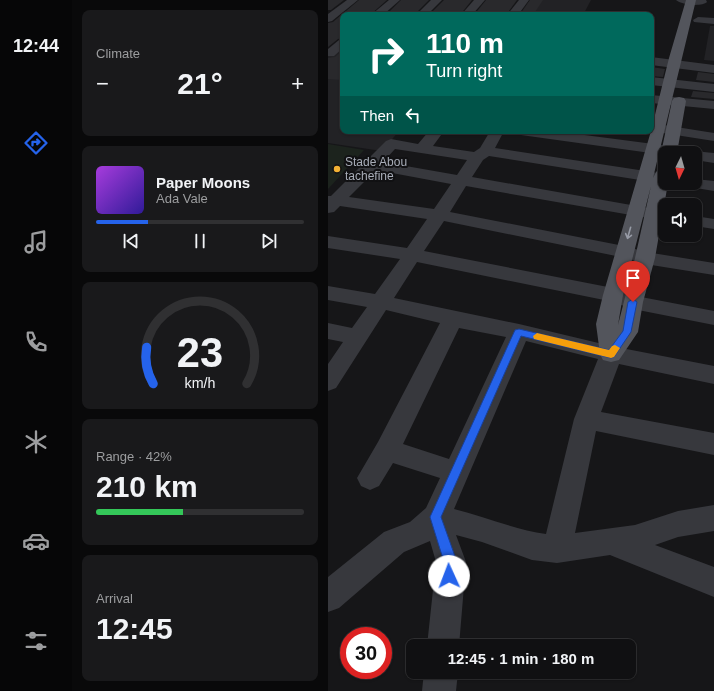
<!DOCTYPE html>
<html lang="en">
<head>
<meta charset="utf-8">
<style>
  :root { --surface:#101012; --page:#19191b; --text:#f1f3f6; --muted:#9c9d9f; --line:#303032; --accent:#2563eb }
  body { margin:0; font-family:Arial,sans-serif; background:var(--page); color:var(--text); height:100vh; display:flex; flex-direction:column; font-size:15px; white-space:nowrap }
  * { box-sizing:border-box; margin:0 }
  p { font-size:13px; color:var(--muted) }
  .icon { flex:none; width:22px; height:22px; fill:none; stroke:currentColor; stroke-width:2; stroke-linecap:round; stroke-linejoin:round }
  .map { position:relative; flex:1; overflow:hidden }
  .sheet { display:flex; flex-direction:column; gap:10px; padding:10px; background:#09090a; width:256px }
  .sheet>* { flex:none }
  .top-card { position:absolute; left:12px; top:12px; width:314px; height:122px; border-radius:8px; box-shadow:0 1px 3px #0004,0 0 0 1px var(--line); background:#00695c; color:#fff; overflow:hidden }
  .needle { width:26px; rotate:185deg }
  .tools { position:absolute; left:330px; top:146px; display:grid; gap:8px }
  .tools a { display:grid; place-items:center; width:44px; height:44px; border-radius:8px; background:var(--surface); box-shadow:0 1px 3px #0004,0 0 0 1px var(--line); font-size:20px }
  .speed { position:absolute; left:12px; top:627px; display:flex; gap:8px; font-size:20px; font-weight:700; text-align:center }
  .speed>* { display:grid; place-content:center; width:52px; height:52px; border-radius:50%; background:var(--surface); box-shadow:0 1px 3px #0004,0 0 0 1px var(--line); line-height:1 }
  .speed .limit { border:6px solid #d22; background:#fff; color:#111 }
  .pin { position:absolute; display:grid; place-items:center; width:34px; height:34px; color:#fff; margin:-41px -17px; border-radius:50% 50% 50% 0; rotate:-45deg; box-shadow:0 0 4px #0007 }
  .pin .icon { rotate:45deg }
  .me { position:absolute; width:44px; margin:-22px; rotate:358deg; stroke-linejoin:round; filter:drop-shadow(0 0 3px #0008) }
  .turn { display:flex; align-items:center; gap:14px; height:84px; padding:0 20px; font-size:18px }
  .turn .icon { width:52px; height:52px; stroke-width:2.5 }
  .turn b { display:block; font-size:28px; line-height:34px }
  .then { display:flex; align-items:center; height:38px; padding:0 20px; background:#0003; gap:8px; font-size:15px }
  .big { font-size:30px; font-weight:800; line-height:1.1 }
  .sheet .widget { flex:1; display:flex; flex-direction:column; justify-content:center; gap:6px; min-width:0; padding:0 14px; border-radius:8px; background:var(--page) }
  .sheet .dial { align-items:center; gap:0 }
  .dial svg { height:104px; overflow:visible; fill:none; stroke:var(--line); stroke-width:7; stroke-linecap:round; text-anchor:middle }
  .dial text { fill:var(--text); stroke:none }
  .song { display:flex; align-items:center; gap:12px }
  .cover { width:48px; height:48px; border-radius:6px; background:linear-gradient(135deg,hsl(280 70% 55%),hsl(250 70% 35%)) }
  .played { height:4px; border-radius:2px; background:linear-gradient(90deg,var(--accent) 25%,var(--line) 25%) }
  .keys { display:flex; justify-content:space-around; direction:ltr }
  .heat { display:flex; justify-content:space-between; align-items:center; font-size:22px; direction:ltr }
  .charge { height:6px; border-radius:3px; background:linear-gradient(90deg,#34c759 42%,var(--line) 0) }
  .trip { position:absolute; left:78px; top:639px; width:230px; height:40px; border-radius:8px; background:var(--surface); box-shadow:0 1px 3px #0004,0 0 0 1px var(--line); font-weight:800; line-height:40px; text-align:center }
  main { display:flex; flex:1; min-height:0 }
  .dock { display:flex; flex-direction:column; width:72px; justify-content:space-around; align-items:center; background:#060607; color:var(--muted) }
  .dock .icon { width:28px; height:28px }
  .dock .selected { color:var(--accent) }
  .dock b { font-size:18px; color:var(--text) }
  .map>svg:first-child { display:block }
  .built { fill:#222225 }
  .green { fill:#1c231d }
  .building { fill:#29292c }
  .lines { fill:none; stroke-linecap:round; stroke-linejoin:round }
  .minor { fill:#37383d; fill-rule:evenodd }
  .major { fill:#53555c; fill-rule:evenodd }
  .oneway { stroke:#979ba6 }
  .route { fill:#2563eb; stroke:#184099 }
  .slow { fill:#f59e0b }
  .poi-dot { fill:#f2b134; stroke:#111113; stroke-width:1.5 }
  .labels { text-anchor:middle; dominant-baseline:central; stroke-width:4; stroke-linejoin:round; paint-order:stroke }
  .far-poi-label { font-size:12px; fill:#a8adb8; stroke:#111113; text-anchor:start }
</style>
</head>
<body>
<main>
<nav class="dock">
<b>12:44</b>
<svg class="icon selected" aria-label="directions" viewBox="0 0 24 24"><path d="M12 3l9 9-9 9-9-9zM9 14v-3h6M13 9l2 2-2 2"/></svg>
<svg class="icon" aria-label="music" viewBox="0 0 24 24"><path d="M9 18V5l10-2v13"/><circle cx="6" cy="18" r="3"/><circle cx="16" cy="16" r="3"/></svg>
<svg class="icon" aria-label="phone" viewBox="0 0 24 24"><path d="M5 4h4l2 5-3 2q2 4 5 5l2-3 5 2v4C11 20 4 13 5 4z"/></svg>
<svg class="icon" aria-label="climate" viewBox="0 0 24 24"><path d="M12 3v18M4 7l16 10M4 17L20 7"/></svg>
<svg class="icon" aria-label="car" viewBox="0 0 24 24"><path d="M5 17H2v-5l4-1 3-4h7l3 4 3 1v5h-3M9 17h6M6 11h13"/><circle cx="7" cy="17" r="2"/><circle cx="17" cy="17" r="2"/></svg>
<svg class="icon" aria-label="filters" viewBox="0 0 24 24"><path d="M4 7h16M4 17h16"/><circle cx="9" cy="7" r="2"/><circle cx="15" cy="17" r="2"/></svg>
</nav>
<section class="sheet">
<div class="widget"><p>Climate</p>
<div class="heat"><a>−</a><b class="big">21°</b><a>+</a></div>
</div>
<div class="widget">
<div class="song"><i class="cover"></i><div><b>Paper Moons</b><p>Ada Vale</p></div></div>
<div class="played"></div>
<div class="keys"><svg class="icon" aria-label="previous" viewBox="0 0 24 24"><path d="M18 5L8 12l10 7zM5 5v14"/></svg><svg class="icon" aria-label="pause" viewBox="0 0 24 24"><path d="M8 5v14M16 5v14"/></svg><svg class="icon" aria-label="next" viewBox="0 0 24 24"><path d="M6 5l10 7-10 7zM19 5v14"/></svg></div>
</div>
<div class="widget dial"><svg viewBox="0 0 100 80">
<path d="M14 69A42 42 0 1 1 86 69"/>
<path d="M14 69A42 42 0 0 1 9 41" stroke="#2563eb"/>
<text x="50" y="56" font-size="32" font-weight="700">23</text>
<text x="50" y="72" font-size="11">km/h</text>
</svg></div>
<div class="widget"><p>Range · 42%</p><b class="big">210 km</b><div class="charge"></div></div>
<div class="widget"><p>Arrival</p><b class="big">12:45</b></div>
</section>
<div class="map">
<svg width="386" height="691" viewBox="0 0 386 691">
  <rect width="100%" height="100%" fill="#161618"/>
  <g class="built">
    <path d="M202,0H263L255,15H191Z"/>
    <path d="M382,26H386V61L376,60Z"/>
    <path d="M10,49H15V131H71L54,151L0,143V52Z"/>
  </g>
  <path class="green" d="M0,144L36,150L0,189Z"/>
  <g class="building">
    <path d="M0,0H16L3,10H0Z"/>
    <path d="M31,0H59L42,15H15V38L10,39L0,47V23L5,22Z"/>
    <path d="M73,0H101L87,14L61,12Z"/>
    <path d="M116,0H144L132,15H101Z"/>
    <path d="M158,0H189L178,15H146Z"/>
    <path d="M202,0H215L205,15H192Z"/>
    <path d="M15,50V80L0,79V58L7,57Z"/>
    <path d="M323,67L337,69L335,77L323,76Z"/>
    <path d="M370,72L386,74V82L368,80Z"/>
    <path d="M365,91L386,93V99L363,97Z"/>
  </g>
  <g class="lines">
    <g class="minor">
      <path d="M19,0H30L4,21L0,22V14Z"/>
      <path d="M61,0H72L55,15H43Z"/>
      <path d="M103,0H114L99,15H88Z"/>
      <path d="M146,0H157L144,15H133Z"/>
      <path d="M191,0H201L190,15H179Z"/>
      <path d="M348,0H378L379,2C374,7 353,5 348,0Z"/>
      <path d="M370,17L386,18V24L366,22L365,20Z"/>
      <path d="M15,39V48L6,56H0V49L11,40Z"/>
      <path d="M323,57L386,65V73L323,65Z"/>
      <path d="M323,77L386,84V92L323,85Z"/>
      <path d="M323,95L386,101V109L323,103Z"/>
      <path d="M323,123L386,133V141L322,131H323Z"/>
      <path d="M101,131H116L105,146L146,152L152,148L161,133L160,131H174L175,133L167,148L337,174V183H341L337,184L161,156L155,160L144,177L337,211V221L138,186L122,212L296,246L318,252L386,263V275L317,264L293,257L116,221L96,251L285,288L308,296L386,311V325L305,309L281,301L89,262L66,298L191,324L283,346L386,366V384L291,364L273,412L386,433V455L268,431L247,533L307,525L350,511L386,505V531L350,537L327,545L386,567V597L282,555L229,563L204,560L154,542L128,535L138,562L131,646H99L108,562L102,541L76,552L11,608L0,612V577L56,532L82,522L98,508L112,478L65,463L51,486L42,490L33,486L29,478L50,442L112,323L58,310L8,388L0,391V364L15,342L0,339V323L24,328L39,307L0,300V286L47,294L72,259L0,248V236L79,248L99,219L12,206L6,212L0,213V196H3L58,141L63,139L90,144ZM67,149L139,160L129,175L55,162ZM48,170L123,184L106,209L21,197ZM131,328L178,337L121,459L75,444ZM198,341L270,359L246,419L218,534C187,530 156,516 126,509Z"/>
      <path d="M186,131H226L356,148C365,151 375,152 386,153V163L367,160V153H337V155L193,135L188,134Z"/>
      <path d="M367,179L386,181V191L356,186L354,183H367Z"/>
      <path d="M367,216L386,219V229L367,226Z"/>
      <path d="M96,672H130L128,691H94Z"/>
    </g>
    <g class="major">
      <path d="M358,0H368L325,178L331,167L337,165V183H340L327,258L315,302L310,332L291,360L283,362L275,360L272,354L268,324L275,295L323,131L341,58ZM323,186L307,258L290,325L295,295Z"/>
      <path d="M351,97L356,98L358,101L349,153H337V157L333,153L344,101L346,98Z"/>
    </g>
  </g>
  <defs><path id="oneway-shaft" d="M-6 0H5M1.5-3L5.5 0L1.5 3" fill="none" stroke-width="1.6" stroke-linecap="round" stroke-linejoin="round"/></defs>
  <use class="oneway" href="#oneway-shaft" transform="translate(301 233) rotate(106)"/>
  <path class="route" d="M305,299L309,302L303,332L286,357L283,358L193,336L113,517L129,562L126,580L121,582L117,580L115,576L116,562L102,517L187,330L191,329L281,350L295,331L300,302Z"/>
  <path class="slow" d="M209,333L281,350L284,346L287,345L292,348L286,357L283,358L206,339L205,336Z"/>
  <circle class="poi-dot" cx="9" cy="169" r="4"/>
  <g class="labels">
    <g class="far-poi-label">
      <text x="17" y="162">Stade Abou<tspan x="17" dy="14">tachefine</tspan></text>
    </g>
  </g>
</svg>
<div class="tools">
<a><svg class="needle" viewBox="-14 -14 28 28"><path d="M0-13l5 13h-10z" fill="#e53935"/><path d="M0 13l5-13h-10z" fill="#9c9d9f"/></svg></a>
<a><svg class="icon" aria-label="sound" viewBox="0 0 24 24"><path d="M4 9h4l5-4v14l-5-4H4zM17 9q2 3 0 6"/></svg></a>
</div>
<div class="speed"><div class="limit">30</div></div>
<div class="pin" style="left:305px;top:302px;background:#d93025"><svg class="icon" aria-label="arrive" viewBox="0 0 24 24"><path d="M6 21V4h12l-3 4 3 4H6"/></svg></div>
<svg class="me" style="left:121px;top:576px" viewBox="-20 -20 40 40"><circle r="19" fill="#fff"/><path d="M0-13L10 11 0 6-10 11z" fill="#2563eb"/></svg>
<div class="trip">12:45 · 1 min · 180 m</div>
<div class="top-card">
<div class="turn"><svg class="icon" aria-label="right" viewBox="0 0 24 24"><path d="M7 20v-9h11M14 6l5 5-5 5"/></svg><div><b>110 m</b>Turn right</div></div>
<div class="then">Then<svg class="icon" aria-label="left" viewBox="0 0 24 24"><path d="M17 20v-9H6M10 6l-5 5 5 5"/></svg></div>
</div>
</div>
</main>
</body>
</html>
